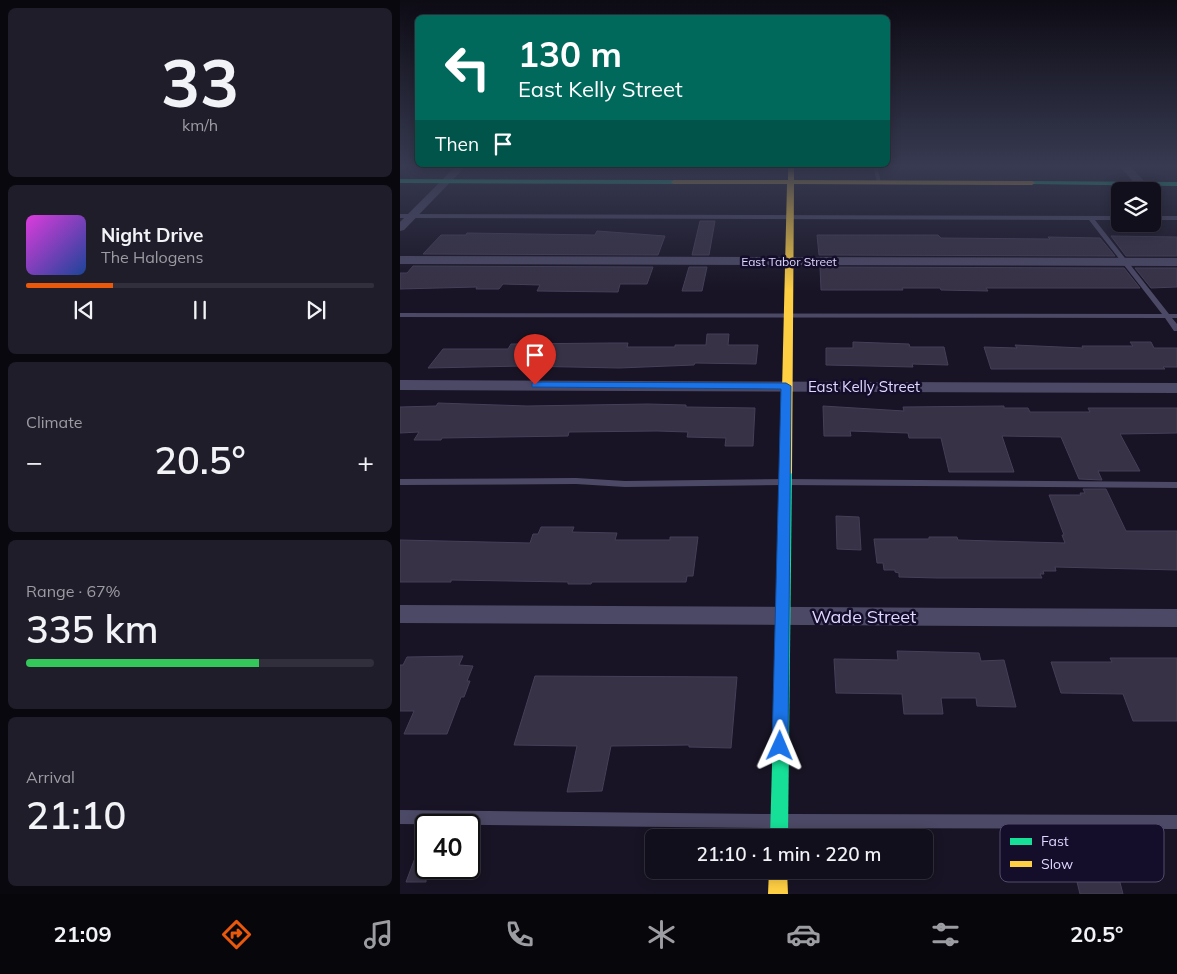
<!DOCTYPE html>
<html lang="en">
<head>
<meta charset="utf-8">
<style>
  :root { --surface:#120f1c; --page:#1f1d29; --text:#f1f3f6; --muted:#9c9ca3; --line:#312f3b; --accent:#ea580c }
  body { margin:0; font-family:Mulish,sans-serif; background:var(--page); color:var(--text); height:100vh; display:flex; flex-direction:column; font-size:19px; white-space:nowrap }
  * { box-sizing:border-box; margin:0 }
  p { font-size:16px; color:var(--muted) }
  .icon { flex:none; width:28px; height:28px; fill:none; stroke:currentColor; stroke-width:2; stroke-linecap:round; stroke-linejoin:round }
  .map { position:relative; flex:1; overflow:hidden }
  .drawer { display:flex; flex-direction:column; gap:8px; padding:8px; background:#0a080f; width:400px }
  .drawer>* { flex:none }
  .guide { position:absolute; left:15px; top:15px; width:475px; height:152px; border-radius:8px; box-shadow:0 2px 12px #0003,0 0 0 1px var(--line); background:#00695c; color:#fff; overflow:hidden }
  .tools { position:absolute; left:711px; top:182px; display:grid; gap:10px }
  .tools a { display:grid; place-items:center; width:50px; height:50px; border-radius:8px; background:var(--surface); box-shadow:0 2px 12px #0003,0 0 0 1px var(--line); font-size:25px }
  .speed { position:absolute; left:15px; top:814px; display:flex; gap:10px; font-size:25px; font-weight:700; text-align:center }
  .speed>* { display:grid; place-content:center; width:65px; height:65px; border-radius:50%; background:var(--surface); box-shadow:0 2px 12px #0003,0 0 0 1px var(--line); line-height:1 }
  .speed .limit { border:2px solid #111; border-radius:8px; background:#fff; color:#111 }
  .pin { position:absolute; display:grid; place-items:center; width:42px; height:42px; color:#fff; margin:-51px -21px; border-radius:50% 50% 50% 0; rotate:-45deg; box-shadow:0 0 5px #0007 }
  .pin .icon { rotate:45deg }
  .me { position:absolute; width:55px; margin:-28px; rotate:1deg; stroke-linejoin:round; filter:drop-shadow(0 0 4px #0008) }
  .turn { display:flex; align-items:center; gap:18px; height:105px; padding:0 20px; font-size:22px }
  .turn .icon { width:65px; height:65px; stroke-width:2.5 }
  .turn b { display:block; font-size:35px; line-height:42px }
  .then { display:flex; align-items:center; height:48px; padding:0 20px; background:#0003; gap:10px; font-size:19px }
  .big { font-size:38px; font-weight:600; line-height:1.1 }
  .drawer .card { flex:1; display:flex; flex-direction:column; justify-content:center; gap:8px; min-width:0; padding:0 18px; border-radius:8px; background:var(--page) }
  .drawer .dial { align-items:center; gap:0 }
  .dial b { font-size:65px; line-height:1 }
  .song { display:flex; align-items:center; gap:15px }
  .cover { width:60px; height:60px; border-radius:8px; background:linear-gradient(135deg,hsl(300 70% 55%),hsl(220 70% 35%)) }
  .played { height:5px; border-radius:2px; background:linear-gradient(90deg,var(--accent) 25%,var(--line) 25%) }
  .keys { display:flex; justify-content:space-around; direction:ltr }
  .heat { display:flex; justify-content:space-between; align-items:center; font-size:28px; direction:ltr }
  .charge { height:8px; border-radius:4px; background:linear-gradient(90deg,#34c759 67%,var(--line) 0) }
  .trip { position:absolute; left:245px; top:829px; width:288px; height:50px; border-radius:8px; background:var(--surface); box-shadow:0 2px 12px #0003,0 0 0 1px var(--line); font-weight:600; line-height:50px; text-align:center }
  .tab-bar { display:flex; height:80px; justify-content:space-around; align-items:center; background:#07060b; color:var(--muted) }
  .tab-bar .icon { width:35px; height:35px }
  .tab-bar .current { color:var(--accent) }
  .tab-bar b { font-size:22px; color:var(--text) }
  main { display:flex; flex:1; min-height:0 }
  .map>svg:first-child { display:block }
  .building { fill:#383246; stroke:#453f58 }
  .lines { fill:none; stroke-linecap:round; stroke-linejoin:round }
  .lane { fill:#4c4966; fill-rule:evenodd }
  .street { fill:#4c4966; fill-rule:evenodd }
  .fast { fill:#16e098; fill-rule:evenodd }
  .slow { fill:#ffcf43; fill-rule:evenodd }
  .route { fill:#1a73e8; stroke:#114b97 }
  .labels { text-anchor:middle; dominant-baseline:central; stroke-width:5; stroke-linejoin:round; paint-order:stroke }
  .far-street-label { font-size:12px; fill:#dfd8ff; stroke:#150e2b }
  .street-label { font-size:15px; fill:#dfd8ff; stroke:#150e2b }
  .near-street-label { font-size:18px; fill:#dfd8ff; stroke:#150e2b }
  .key { fill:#150e2b; stroke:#524b6b; stroke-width:1 }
  .key-label { font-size:14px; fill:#dfd8ff }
</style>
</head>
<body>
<main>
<section class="drawer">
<div class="card dial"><b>33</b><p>km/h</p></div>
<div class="card">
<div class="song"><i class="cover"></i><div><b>Night Drive</b><p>The Halogens</p></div></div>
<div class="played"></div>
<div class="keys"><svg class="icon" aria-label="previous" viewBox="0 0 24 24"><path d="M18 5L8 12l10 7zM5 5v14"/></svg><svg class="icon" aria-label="pause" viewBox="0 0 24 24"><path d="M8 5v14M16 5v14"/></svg><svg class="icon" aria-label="next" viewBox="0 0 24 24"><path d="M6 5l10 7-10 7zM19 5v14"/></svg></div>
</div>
<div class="card"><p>Climate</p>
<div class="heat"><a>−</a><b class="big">20.5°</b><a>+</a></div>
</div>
<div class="card"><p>Range · 67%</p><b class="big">335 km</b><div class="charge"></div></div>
<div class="card"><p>Arrival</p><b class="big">21:10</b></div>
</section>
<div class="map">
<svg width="777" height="894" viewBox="0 0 777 894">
  <rect width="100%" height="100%" fill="#181425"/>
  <g class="building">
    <path d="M300,221H315L309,255H292Z"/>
    <path d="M197,231L265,236L258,255L23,254L41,235H66L67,233L195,235Z"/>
    <path d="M417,235H538L541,238L650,239L648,237L700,238L715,256L419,255Z"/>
    <path d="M711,236L777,237V256H726Z"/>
    <path d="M13,266L253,267L247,284H220L218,292L137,291L140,285L103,284L99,289H76L77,287L0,289V273H7Z"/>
    <path d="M289,267H307L302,291H282Z"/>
    <path d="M420,267L724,268L740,288H586L588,291L541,290L540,288H502L503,290H421Z"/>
    <path d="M735,268H777V287L751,288Z"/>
    <path d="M307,334H329L328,345H358L356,364L295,363L294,365L219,368L123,366L28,368L43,349H108L111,344L211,343H228L227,347H275V345H306Z"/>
    <path d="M453,342L509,344L510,347H544L548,365L512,364L513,367L426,365V348H453Z"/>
    <path d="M730,342H751L754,348H777V367H763L765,369H591L584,347L617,348L615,345L683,348L682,346H733Z"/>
    <path d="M38,403L127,406L248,404L286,405V407L355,408L353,446H325L326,438L287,437L288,432L257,431L169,432L168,436L42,438L41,440H14L19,432L0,433V407L36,406Z"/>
    <path d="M423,406L504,411L503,407L604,406V408H628L630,412H690L688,408H777V433L720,434L740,471H698L702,480L679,479L661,437L602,436L614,472H549L541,438H509L508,433L450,431L451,436H424Z"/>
    <path d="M683,489H706L726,531H777V570L655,567L656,571H643L644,574H640L642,578H537L499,577V573L495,572V570H484L483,563H477L474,539H529V537H557L558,540L665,543L662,535H664L649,495H681L680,493H685Z"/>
    <path d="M436,516L459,517L461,550L437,549Z"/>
    <path d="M141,527H174L172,532L217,533L215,540H270V537H298L293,576H287L286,582H192L191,584H168V582L51,580V582H0V540L130,543L133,534H138Z"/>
    <path d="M497,651L579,653L581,661L604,660L616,707L577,706L576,698H541L543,714H504L502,694L436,693L434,659L498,660Z"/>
    <path d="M63,656L59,665L73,666L67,681H70L64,697H61L47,734H4L14,711H0V665H3L7,657Z"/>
    <path d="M710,658H777V721H733L723,694L661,693L651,662H712Z"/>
    <path d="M135,676L337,677L331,748L289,747V745L212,746H211L202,791L167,792L177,746L114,745Z"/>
    <path d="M24,834H26V882H6Z"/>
    <path d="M674,870L717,871L723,894H680Z"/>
  </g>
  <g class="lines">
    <g class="lane">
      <path d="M473,165H477L481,183L477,182Z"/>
      <path d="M0,214L720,216V220H695L769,314H777V318H772L777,324V331H774L765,318L0,317V313L762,314L689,220L0,218Z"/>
      <rect x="752" y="216" width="25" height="4"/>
      <path d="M176,478L225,481L385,479L777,482V488L385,485L225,487L176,484L0,485V479Z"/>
      <path d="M0,810L372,814L377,816L379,821L377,826L372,828L0,824Z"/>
      <path d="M387,814L777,815V829L387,828L382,826L380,821L382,816Z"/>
    </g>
    <g class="street">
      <path d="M57,165H67L4,230L0,231V222Z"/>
      <path d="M719,165H729L744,181V185H736Z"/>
      <path d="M0,256L777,258V266L0,264Z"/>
      <path d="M0,380L777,383V393L0,390Z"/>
      <path d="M0,605L777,609V627L0,623Z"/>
    </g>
    <g class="fast">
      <path d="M0,179L274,180L277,182L274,184L0,183Z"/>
      <path d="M632,181L777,182V186L630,184V182Z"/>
      <path d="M386,469L392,473L388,838H370L380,473Z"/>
    </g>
    <g class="slow">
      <path d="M388,165H394V180L632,181L635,183L632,185L394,184L392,473L386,477L380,473L387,184H274L271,182L274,180H388Z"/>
      <path d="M369,870H387L388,894H368Z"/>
    </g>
  </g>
  <linearGradient id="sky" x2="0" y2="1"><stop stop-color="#0d0b14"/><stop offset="0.57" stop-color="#373a51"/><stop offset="1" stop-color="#373a51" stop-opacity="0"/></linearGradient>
  <rect width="777" height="291" fill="url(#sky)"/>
  <path class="route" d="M135,382L386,383L391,386L388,746L386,752L380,754L374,752L372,746L381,389L132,387V383Z"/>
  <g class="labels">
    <g class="far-street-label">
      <text x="389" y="261">East Tabor Street</text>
    </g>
    <g class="street-label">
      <text x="464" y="386">East Kelly Street</text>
    </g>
    <g class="near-street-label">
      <text x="464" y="616">Wade Street</text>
    </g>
  </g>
  <rect x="600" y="824" width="164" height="58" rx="8" class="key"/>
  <rect x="610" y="838" width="22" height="7" fill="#16e098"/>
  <rect x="610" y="861" width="22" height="6" fill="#ffcf43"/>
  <g class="key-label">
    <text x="641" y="846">Fast</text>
    <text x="641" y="869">Slow</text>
  </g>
</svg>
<div class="tools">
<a><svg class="icon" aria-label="layers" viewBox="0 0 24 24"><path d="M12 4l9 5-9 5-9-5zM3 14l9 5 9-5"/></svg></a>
</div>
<div class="speed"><div class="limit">40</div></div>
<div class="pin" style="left:135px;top:385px;background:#d93025"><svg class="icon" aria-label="arrive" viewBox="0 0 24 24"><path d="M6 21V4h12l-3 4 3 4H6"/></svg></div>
<svg class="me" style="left:380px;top:746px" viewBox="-20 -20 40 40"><path d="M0-17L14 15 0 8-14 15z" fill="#1a73e8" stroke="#fff" stroke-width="4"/></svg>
<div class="trip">21:10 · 1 min · 220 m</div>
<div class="guide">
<div class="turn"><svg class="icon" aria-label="left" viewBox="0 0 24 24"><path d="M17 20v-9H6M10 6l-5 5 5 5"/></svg><div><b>130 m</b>East Kelly Street</div></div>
<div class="then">Then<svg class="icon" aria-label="arrive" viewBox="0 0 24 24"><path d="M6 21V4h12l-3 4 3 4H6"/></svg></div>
</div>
</div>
</main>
<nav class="tab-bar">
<b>21:09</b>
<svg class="icon current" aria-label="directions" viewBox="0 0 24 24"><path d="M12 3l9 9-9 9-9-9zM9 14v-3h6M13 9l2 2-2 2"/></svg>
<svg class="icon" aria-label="music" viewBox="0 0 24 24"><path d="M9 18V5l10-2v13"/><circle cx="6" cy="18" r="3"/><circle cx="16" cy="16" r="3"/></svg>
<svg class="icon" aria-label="phone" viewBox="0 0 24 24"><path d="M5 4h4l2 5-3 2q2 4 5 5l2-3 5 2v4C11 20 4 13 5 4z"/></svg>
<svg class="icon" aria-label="climate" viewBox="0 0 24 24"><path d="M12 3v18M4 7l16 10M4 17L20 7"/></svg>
<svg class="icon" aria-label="car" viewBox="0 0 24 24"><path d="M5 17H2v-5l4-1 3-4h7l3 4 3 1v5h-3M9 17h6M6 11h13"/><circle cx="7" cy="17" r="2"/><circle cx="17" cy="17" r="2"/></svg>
<svg class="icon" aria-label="filters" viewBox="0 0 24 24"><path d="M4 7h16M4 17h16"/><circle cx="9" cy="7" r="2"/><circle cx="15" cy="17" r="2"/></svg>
<b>20.5°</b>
</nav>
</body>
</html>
